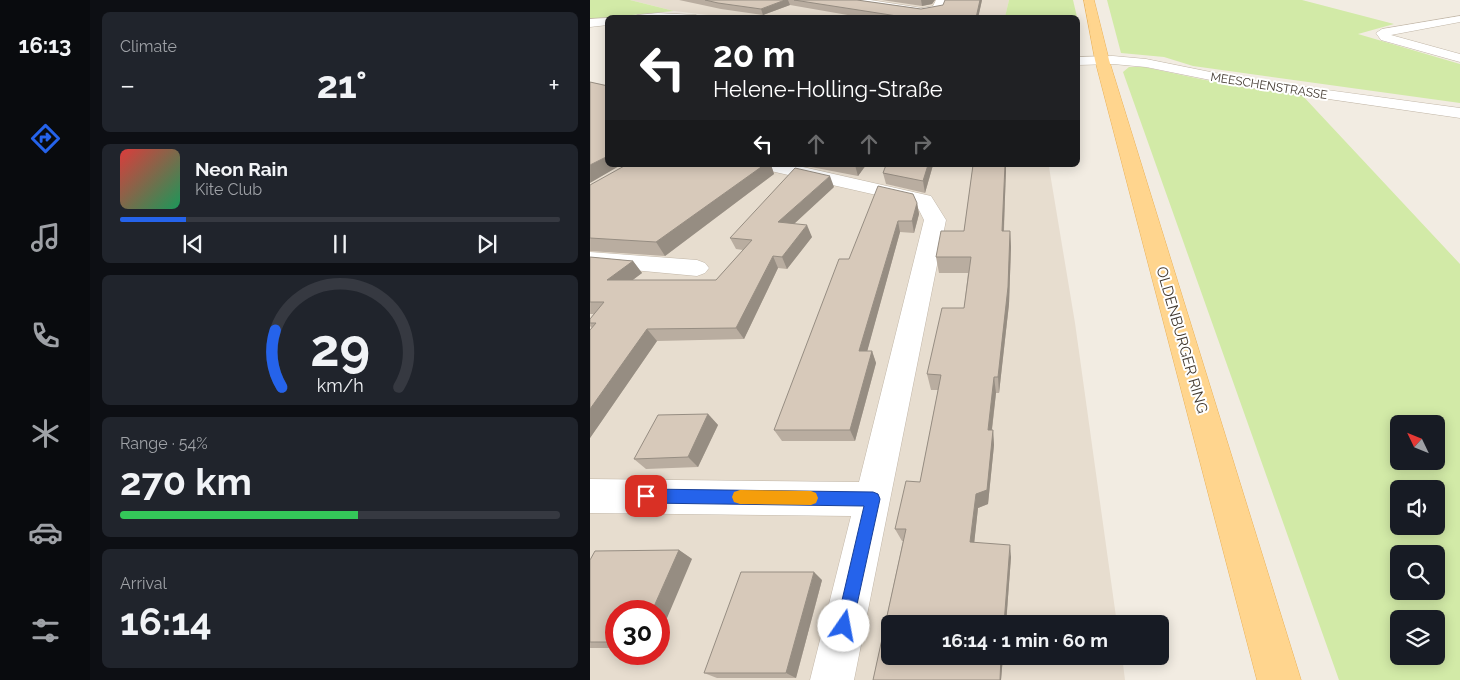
<!DOCTYPE html>
<html lang="en">
<head>
<meta charset="utf-8">
<style>
  :root { --surface:#171b24; --page:#20242c; --text:#f1f3f6; --muted:#9ea1a6; --line:#363941; --accent:#2563eb }
  body { margin:0; font-family:Raleway,sans-serif; background:var(--page); color:var(--text); height:100vh; display:flex; flex-direction:column; font-size:19px; white-space:nowrap }
  * { box-sizing:border-box; margin:0 }
  p { font-size:16px; color:var(--muted) }
  .icon { flex:none; width:28px; height:28px; fill:none; stroke:currentColor; stroke-width:2; stroke-linecap:round; stroke-linejoin:round }
  .map { position:relative; flex:1; overflow:hidden }
  .panel { display:flex; flex-direction:column; gap:12px; padding:12px; background:#0d0f14; width:500px }
  .panel>* { flex:none }
  .hud { position:absolute; left:15px; top:15px; width:475px; height:152px; border-radius:8px; box-shadow:0 2px 12px #0003; background:#202124; color:#fff; overflow:hidden }
  .needle { width:32px; rotate:313deg }
  .buttons { position:absolute; left:800px; top:415px; display:grid; gap:10px }
  .buttons a { display:grid; place-items:center; width:55px; height:55px; border-radius:8px; background:var(--surface); box-shadow:0 2px 12px #0003; font-size:25px }
  .speed { position:absolute; left:15px; top:600px; display:flex; gap:10px; font-size:25px; font-weight:700; text-align:center }
  .speed>* { display:grid; place-content:center; width:65px; height:65px; border-radius:50%; background:var(--surface); box-shadow:0 2px 12px #0003; line-height:1 }
  .speed .limit { border:8px solid #d22; background:#fff; color:#111 }
  .pin { position:absolute; display:grid; place-items:center; width:42px; height:42px; color:#fff; margin:-21px; border-radius:10px; box-shadow:0 2px 8px #0006 }
  .me { position:absolute; width:55px; margin:-28px; rotate:12deg; stroke-linejoin:round; filter:drop-shadow(0 0 4px #0008) }
  .turn { display:flex; align-items:center; gap:18px; height:105px; padding:0 25px; font-size:22px }
  .turn .icon { width:65px; height:65px; stroke-width:2.5 }
  .turn b { display:block; font-size:35px; line-height:42px }
  .lanes { display:flex; align-items:center; height:48px; padding:0 25px; background:#0003; justify-content:center; gap:25px; direction:ltr }
  .lanes .off { opacity:.35 }
  .big { font-size:38px; font-weight:700; line-height:1.1 }
  .panel .tile { flex:1; display:flex; flex-direction:column; justify-content:center; gap:8px; min-width:0; padding:0 18px; border-radius:8px; background:var(--page) }
  .panel .dial { align-items:center; gap:0 }
  .dial svg { height:130px; overflow:visible; fill:none; stroke:var(--line); stroke-width:7; stroke-linecap:round; text-anchor:middle }
  .dial text { fill:var(--text); stroke:none }
  .song { display:flex; align-items:center; gap:15px }
  .cover { width:60px; height:60px; border-radius:8px; background:linear-gradient(135deg,hsl(0 70% 55%),hsl(150 70% 35%)) }
  .played { height:5px; border-radius:2px; background:linear-gradient(90deg,var(--accent) 15%,var(--line) 15%) }
  .keys { display:flex; justify-content:space-around; direction:ltr }
  .heat { display:flex; justify-content:space-between; align-items:center; font-size:28px; direction:ltr }
  .charge { height:8px; border-radius:4px; background:linear-gradient(90deg,#34c759 54%,var(--line) 0) }
  .trip { position:absolute; left:291px; top:615px; width:288px; height:50px; border-radius:8px; background:var(--surface); box-shadow:0 2px 12px #0003; font-weight:700; line-height:50px; text-align:center }
  main { display:flex; flex:1; min-height:0 }
  .tab-bar { display:flex; flex-direction:column; width:90px; justify-content:space-around; align-items:center; background:#090b0e; color:var(--muted) }
  .tab-bar .icon { width:35px; height:35px }
  .tab-bar .current { color:var(--accent) }
  .tab-bar b { font-size:22px; color:var(--text) }
  .map>svg:first-child { display:block }
  .residential { fill:#e7ddcf; fill-rule:evenodd }
  .green { fill:#d2eaa7; fill-rule:evenodd }
  .lines { fill:none; stroke-linecap:round; stroke-linejoin:round }
  .minor-casing { stroke:#c1b6a7; stroke-width:1 }
  .major-casing { stroke:#ebb258; stroke-width:1 }
  .minor { fill:#fff; fill-rule:evenodd }
  .major { fill:#ffd58e; fill-rule:evenodd }
  .wall { fill:#b9ada0 }
  .shaded-wall { fill:#968d82 }
  .building { fill:#d7c9ba; stroke:#968d82 }
  .route { fill:#2563eb; stroke:#184099 }
  .slow { fill:#f59e0b }
  .labels { text-anchor:middle; dominant-baseline:central; stroke-width:4; stroke-linejoin:round; paint-order:stroke }
  .far-street-label { font-size:12px; fill:#443b32; stroke:#fff }
  .street-label { font-size:15px; fill:#443b32; stroke:#fff }
</style>
</head>
<body>
<main>
<nav class="tab-bar">
<b>16:13</b>
<svg class="icon current" aria-label="directions" viewBox="0 0 24 24"><path d="M12 3l9 9-9 9-9-9zM9 14v-3h6M13 9l2 2-2 2"/></svg>
<svg class="icon" aria-label="music" viewBox="0 0 24 24"><path d="M9 18V5l10-2v13"/><circle cx="6" cy="18" r="3"/><circle cx="16" cy="16" r="3"/></svg>
<svg class="icon" aria-label="phone" viewBox="0 0 24 24"><path d="M5 4h4l2 5-3 2q2 4 5 5l2-3 5 2v4C11 20 4 13 5 4z"/></svg>
<svg class="icon" aria-label="climate" viewBox="0 0 24 24"><path d="M12 3v18M4 7l16 10M4 17L20 7"/></svg>
<svg class="icon" aria-label="car" viewBox="0 0 24 24"><path d="M5 17H2v-5l4-1 3-4h7l3 4 3 1v5h-3M9 17h6M6 11h13"/><circle cx="7" cy="17" r="2"/><circle cx="17" cy="17" r="2"/></svg>
<svg class="icon" aria-label="filters" viewBox="0 0 24 24"><path d="M4 7h16M4 17h16"/><circle cx="9" cy="7" r="2"/><circle cx="15" cy="17" r="2"/></svg>
</nav>
<section class="panel">
<div class="tile"><p>Climate</p>
<div class="heat"><a>−</a><b class="big">21°</b><a>+</a></div>
</div>
<div class="tile">
<div class="song"><i class="cover"></i><div><b>Neon Rain</b><p>Kite Club</p></div></div>
<div class="played"></div>
<div class="keys"><svg class="icon" aria-label="previous" viewBox="0 0 24 24"><path d="M18 5L8 12l10 7zM5 5v14"/></svg><svg class="icon" aria-label="pause" viewBox="0 0 24 24"><path d="M8 5v14M16 5v14"/></svg><svg class="icon" aria-label="next" viewBox="0 0 24 24"><path d="M6 5l10 7-10 7zM19 5v14"/></svg></div>
</div>
<div class="tile dial"><svg viewBox="0 0 100 80">
<path d="M14 69A42 42 0 1 1 86 69"/>
<path d="M14 69A42 42 0 0 1 10 34" stroke="#2563eb"/>
<text x="50" y="56" font-size="32" font-weight="700">29</text>
<text x="50" y="72" font-size="11">km/h</text>
</svg></div>
<div class="tile"><p>Range · 54%</p><b class="big">270 km</b><div class="charge"></div></div>
<div class="tile"><p>Arrival</p><b class="big">16:14</b></div>
</section>
<div class="map">
<svg width="870" height="680" viewBox="0 0 870 680">
  <rect width="100%" height="100%" fill="#f2ece2"/>
  <g class="residential">
    <path d="M40,0H419L415,18H144L84,11Z"/>
    <path d="M0,82L17,85L18,165H446L459,167L485,323L527,624H300V656H532L535,680H0ZM26,611H69V654H26Z"/>
  </g>
  <g class="green">
    <path d="M0,0H40L84,11L0,19Z"/>
    <path d="M419,0H483L487,17H415Z"/>
    <path d="M517,0H712L804,24L768,34L870,64V103L603,66L574,57L531,53Z"/>
    <path d="M539,67H554L615,80L711,94L870,264V680H749L533,72ZM809,424H846V461H809ZM809,489H846V526H809ZM809,554H846V591H809ZM809,619H846V656H809Z"/>
  </g>
  <g class="lines">
    <defs>
      <g id="minor">
        <path d="M253,0H280L332,8L343,6L346,0H356L352,11L332,14L258,3Z"/>
        <path d="M68,13L106,15L111,18H42L47,15Z"/>
        <path d="M870,16V22L801,35L870,54V62L791,40L786,33L792,29Z"/>
        <path d="M18,18V25L0,27V19Z"/>
        <path d="M523,56L556,59L655,79L870,108V118L655,87L556,67L523,64L488,65V57Z"/>
        <path d="M170,165H204L341,196L356,220L264,680H220L261,516L0,513V479L269,482L334,220L326,204L172,169Z"/>
        <path d="M0,252L107,260L115,263L119,268L115,273L107,276L0,266Z"/>
      </g>
      <path id="major" d="M494,0H504L519,60L711,680H667L505,60Z"/>
    </defs>
    <use href="#minor" class="minor-casing"/>
    <use href="#major" class="major-casing"/>
    <use href="#minor" class="minor"/>
    <use href="#major" class="major"/>
  </g>
  <g class="wall">
    <path d="M89,0H267L331,9L392,0L388,18H275L200,5L173,15L131,9Z"/>
    <path d="M292,0H345L342,4L332,6Z"/>
    <path d="M174,165H181L184,174L75,256L0,251V185Z"/>
    <path d="M220,165H276L268,176L221,167Z"/>
    <path d="M343,165L335,193L296,184L293,173Z"/>
    <path d="M383,165H416L414,231H420L421,247L419,304L409,393H406L402,430H403L404,445L398,504L388,508L384,543L421,557L416,624H300V656H413L411,680H283L313,541H312L305,529L330,482L348,390H341L337,374L374,308L378,273H349L346,257L374,231Z"/>
    <path d="M244,187L204,224L222,237L197,269L188,268L154,339L67,341L0,438V330L2,328L0,326V319L4,314H0V257L43,261L52,273L42,280H126L153,250L146,249L140,238Z"/>
    <path d="M327,203L329,214L324,233L310,232L277,351H282L286,363L265,441H192L184,430L259,259Z"/>
    <path d="M118,414L128,425L108,467L56,469L44,459Z"/>
    <path d="M89,550L102,559L26,611V648H0V560Z"/>
    <path d="M232,580L206,678H127L114,673Z"/>
  </g>
  <g class="shaded-wall">
    <path d="M195,0H198L200,5L173,15L171,9Z"/>
    <path d="M331,0H345L342,4L332,6Z"/>
    <path d="M390,0H392L388,18H386Z"/>
    <path d="M18,156V165H31L0,183V165Z"/>
    <path d="M174,165H181L184,174L75,256L66,242Z"/>
    <path d="M265,165H276L268,176Z"/>
    <path d="M338,165H343L335,193L333,181Z"/>
    <path d="M415,165H416V171L413,247L412,231Z"/>
    <path d="M240,176L244,187L193,234L188,222Z"/>
    <path d="M327,203L329,214L324,233L322,221Z"/>
    <path d="M308,221L310,232L274,363L269,351Z"/>
    <path d="M217,225L222,237L197,269L192,257Z"/>
    <path d="M420,231L421,247L419,304L409,393L408,377Z"/>
    <path d="M183,256L188,268L154,339L146,328Z"/>
    <path d="M43,261L52,273L27,292L17,280Z"/>
    <path d="M57,329L67,341L0,438V409Z"/>
    <path d="M282,351L286,363L265,441L260,430Z"/>
    <path d="M404,377L406,393L400,445L398,430Z"/>
    <path d="M118,414L128,425L108,467L98,457Z"/>
    <path d="M403,430L404,445L398,504L388,508L383,554L380,542L386,494Z"/>
    <path d="M420,545L421,557L416,624H414Z"/>
    <path d="M89,550L102,559L69,637V611H62Z"/>
    <path d="M224,572L232,580L206,678L196,673Z"/>
    <path d="M411,656H413L411,680H410Z"/>
  </g>
  <g class="building">
    <path d="M115,0H195L171,9L128,3Z"/>
    <path d="M204,0H267L331,9L353,5L355,0H390L386,18H304L307,16Z"/>
    <path d="M0,82L18,86V156L0,165Z"/>
    <path d="M36,165H174L66,242L0,238V185Z"/>
    <path d="M296,165H338L333,181L293,173Z"/>
    <path d="M383,165H415L412,231H420L418,287L408,377H404L398,430H403L397,490L386,494L380,542L420,545L414,624H300V656H411L410,680H283L316,529H305L316,481L330,482L351,375L337,374L352,308H374L381,257H346L351,231H374Z"/>
    <path d="M205,168L240,176L188,222L217,225L192,257L183,256L146,328L57,329L0,409V330L6,323H0V319L14,302H0V257L43,261L17,280H126L162,240L140,238Z"/>
    <path d="M288,186L323,194L327,203L322,221H308L283,304L269,351H282L260,430H184L249,259H259Z"/>
    <path d="M118,414L98,457L44,459L68,415Z"/>
    <path d="M89,550L62,611H26V642H0V560L5,551Z"/>
    <path d="M151,572H224L196,673H114Z"/>
  </g>
  <path class="route" d="M56,489L283,492L288,494L290,499L261,632L254,634L248,632L246,626L274,506L56,503L51,501L49,496L51,491Z"/>
  <path class="slow" d="M150,490L221,491L226,493L228,498L226,503L221,505L150,504L144,502L142,497L144,492Z"/>
  <g class="labels">
    <g class="far-street-label">
      <text transform="translate(679 86) rotate(9)">MEESCHENSTRASSE</text>
    </g>
    <g class="street-label">
      <text transform="translate(592 340) rotate(74)">OLDENBURGER RING</text>
    </g>
  </g>
</svg>
<div class="buttons">
<a><svg class="needle" viewBox="-14 -14 28 28"><path d="M0-13l5 13h-10z" fill="#e53935"/><path d="M0 13l5-13h-10z" fill="#9ea1a6"/></svg></a>
<a><svg class="icon" aria-label="sound" viewBox="0 0 24 24"><path d="M4 9h4l5-4v14l-5-4H4zM17 9q2 3 0 6"/></svg></a>
<a><svg class="icon" aria-label="search" viewBox="0 0 24 24"><circle cx="10" cy="10" r="6"/><path d="M15 15l6 6"/></svg></a>
<a><svg class="icon" aria-label="layers" viewBox="0 0 24 24"><path d="M12 4l9 5-9 5-9-5zM3 14l9 5 9-5"/></svg></a>
</div>
<div class="speed"><div class="limit">30</div></div>
<div class="pin" style="left:56px;top:496px;background:#d93025"><svg class="icon" aria-label="arrive" viewBox="0 0 24 24"><path d="M6 21V4h12l-3 4 3 4H6"/></svg></div>
<svg class="me" style="left:254px;top:626px" viewBox="-20 -20 40 40"><circle r="19" fill="#fff"/><path d="M0-13L10 11 0 6-10 11z" fill="#2563eb"/></svg>
<div class="trip">16:14 · 1 min · 60 m</div>
<div class="hud">
<div class="turn"><svg class="icon" aria-label="left" viewBox="0 0 24 24"><path d="M17 20v-9H6M10 6l-5 5 5 5"/></svg><div><b>20 m</b>Helene-Holling-Straße</div></div>
<div class="lanes"><svg class="icon" aria-label="left" viewBox="0 0 24 24"><path d="M17 20v-9H6M10 6l-5 5 5 5"/></svg><svg class="icon off" aria-label="ahead" viewBox="0 0 24 24"><path d="M12 20V5M6 11l6-6 6 6"/></svg><svg class="icon off" aria-label="ahead" viewBox="0 0 24 24"><path d="M12 20V5M6 11l6-6 6 6"/></svg><svg class="icon off" aria-label="right" viewBox="0 0 24 24"><path d="M7 20v-9h11M14 6l5 5-5 5"/></svg></div>
</div>
</div>
</main>
</body>
</html>
